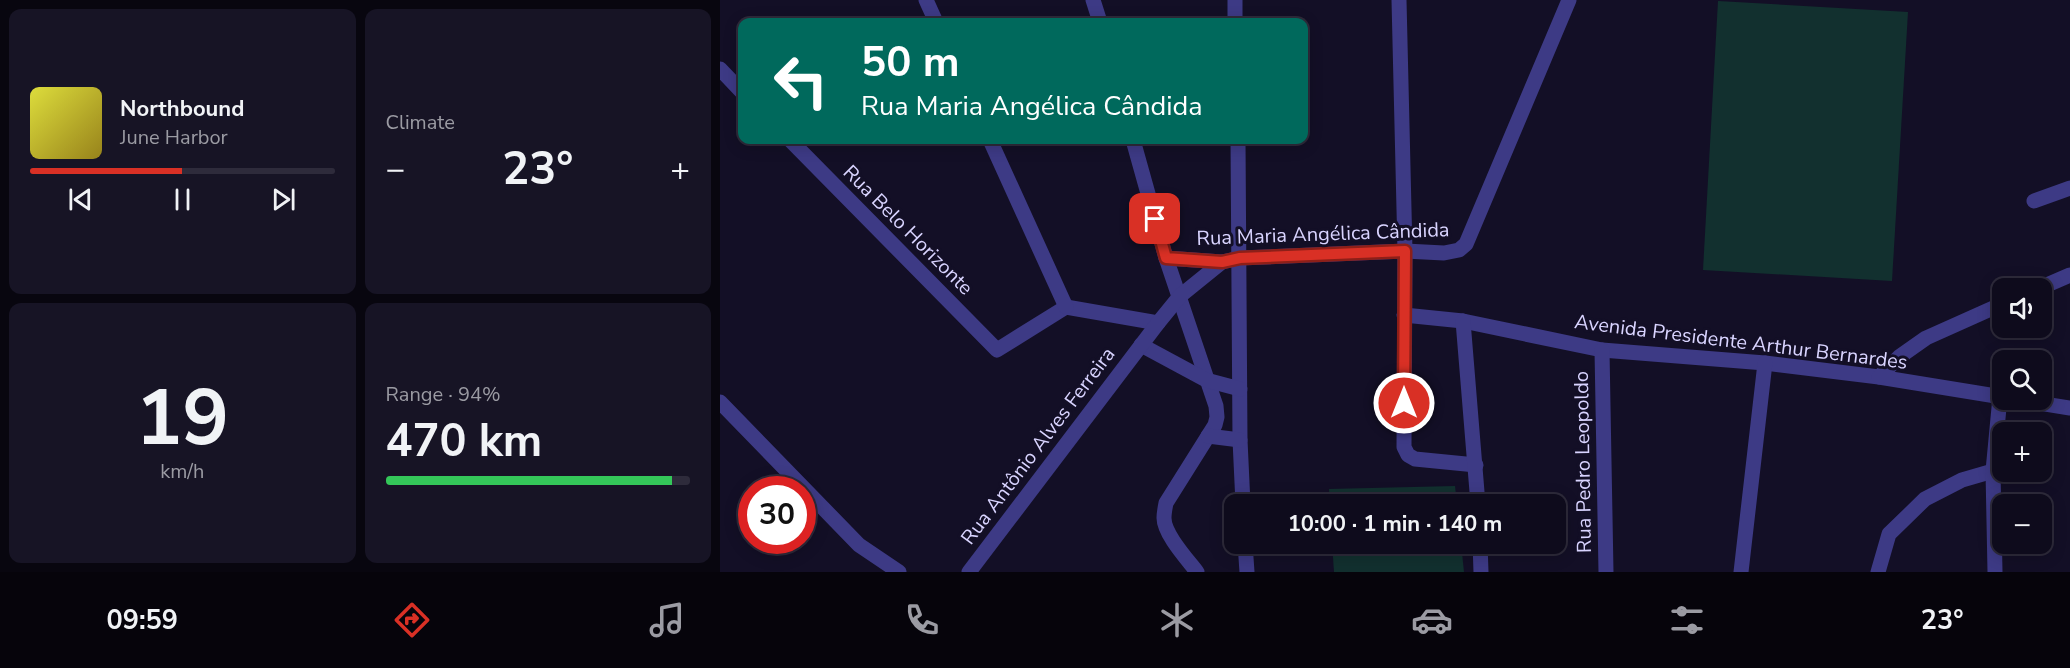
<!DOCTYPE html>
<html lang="en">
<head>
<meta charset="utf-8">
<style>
  :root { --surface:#0e0b1c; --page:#171425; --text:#f1f3f6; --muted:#9b9ba3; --line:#2e2b3b; --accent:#d93025 }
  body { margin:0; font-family:"Nunito Sans",sans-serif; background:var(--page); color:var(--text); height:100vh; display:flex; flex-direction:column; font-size:22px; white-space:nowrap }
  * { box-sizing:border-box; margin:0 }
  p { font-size:20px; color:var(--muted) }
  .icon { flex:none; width:33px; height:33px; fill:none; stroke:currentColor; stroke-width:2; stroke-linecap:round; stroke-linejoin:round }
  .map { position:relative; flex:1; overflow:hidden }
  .side { display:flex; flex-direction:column; gap:9px; padding:9px; background:#08060f; width:720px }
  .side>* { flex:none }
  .hud { position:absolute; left:18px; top:18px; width:570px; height:126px; border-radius:12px; box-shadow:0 3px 15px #0003,0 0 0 2px var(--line); background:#00695c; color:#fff; overflow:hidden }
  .buttons { position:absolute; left:1272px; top:278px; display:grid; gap:12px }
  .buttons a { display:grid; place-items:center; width:60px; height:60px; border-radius:12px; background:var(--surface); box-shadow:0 3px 15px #0003,0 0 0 2px var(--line); font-size:30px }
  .speed { position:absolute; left:18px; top:476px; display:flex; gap:12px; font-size:30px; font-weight:700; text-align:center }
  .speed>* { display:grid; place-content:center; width:78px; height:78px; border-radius:50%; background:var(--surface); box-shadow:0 3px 15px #0003,0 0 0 2px var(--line); line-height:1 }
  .speed .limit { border:9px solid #d22; background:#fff; color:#111 }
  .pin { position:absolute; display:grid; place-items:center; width:51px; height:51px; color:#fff; margin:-26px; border-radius:12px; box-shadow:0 3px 9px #0006 }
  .me { position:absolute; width:66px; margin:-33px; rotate:0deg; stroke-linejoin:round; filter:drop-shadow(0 0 4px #0008) }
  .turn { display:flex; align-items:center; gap:21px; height:126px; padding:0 24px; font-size:27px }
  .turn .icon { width:78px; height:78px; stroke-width:2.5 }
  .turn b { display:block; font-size:42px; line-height:51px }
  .big { font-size:45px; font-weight:700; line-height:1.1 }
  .side .tile { flex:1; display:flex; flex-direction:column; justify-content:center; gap:9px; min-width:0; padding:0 21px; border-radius:12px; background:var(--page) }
  .side .dial { align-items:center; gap:0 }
  .dial b { font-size:78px; line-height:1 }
  .song { display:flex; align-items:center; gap:18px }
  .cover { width:72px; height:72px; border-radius:9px; background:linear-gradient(135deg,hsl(60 70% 55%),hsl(50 70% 35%)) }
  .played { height:6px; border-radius:3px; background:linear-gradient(90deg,var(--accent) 50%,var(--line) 50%) }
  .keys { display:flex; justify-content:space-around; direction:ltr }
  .heat { display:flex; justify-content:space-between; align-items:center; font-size:33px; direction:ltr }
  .charge { height:9px; border-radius:4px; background:linear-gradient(90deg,#34c759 94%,var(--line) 0) }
  .side .tiles { flex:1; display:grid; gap:9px; grid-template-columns:repeat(2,1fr) }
  .trip { position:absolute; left:504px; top:494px; width:342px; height:60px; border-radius:12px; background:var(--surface); box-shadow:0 3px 15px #0003,0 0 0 2px var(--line); font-weight:700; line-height:60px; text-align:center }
  .dock { display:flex; height:96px; justify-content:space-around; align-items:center; background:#06040b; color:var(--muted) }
  .dock .icon { width:42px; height:42px }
  .dock .selected { color:var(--accent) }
  .dock b { font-size:27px; color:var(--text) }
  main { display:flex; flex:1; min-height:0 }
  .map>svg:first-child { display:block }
  .green { fill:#12302f }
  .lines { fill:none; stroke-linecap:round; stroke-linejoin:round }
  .minor { stroke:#3d3a85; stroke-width:15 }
  .route-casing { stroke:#8d1f18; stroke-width:15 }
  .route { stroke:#d93025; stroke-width:10 }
  .labels { text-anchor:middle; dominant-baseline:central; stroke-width:6; stroke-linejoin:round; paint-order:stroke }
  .street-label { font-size:20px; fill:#d9d4ff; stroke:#130f26 }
</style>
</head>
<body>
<main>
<section class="side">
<div class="tiles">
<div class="tile">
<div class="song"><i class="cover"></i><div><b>Northbound</b><p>June Harbor</p></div></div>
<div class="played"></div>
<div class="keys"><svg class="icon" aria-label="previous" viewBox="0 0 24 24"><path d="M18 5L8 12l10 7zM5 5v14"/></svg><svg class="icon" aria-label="pause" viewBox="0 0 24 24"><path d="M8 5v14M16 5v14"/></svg><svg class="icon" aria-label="next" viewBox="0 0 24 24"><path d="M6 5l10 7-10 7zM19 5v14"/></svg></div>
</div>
<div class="tile"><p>Climate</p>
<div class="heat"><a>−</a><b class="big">23°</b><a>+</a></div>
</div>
<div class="tile dial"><b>19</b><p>km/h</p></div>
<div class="tile"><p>Range · 94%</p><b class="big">470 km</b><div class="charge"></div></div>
</div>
</section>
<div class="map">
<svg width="1350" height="572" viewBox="0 0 1350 572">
  <rect width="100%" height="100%" fill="#130f26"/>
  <g class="green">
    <path d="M998,1L1188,12L1172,281L983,270Z"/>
    <path d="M735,486L737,504H610L609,489Z"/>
    <path d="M612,543H741L744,572H614Z"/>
  </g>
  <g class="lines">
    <g class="minor">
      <path d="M206,0L216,22"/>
      <path d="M373,0L380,22"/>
      <path d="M515,0V22"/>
      <path d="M679,0L685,251L684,447L688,455L695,459L756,465"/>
      <path d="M0,69L22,92"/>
      <path d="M70,140L277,350L346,307L438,323"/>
      <path d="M270,140L346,307"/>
      <path d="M413,140L446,258L496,406L497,417L495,425L446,503C445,508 444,513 444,518C444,534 467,559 477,572"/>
      <path d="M518,140L520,440L523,504"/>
      <path d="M1314,201L1350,188"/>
      <path d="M446,258L502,262L520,258L685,251L724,253L739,250L746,244L849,0"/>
      <path d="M1320,288L1350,275"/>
      <path d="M684,315L743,321L882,350L1045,363L1159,377L1282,397"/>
      <path d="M743,321L758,504"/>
      <path d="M421,345L486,380L520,389"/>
      <path d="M882,350L886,572"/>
      <path d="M1159,377L1179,357L1206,338L1282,304"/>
      <path d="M1293,399L1350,408"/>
      <path d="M0,402L139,545L179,572"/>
      <path d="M488,436L520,440"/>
      <path d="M525,543L527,572"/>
      <path d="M760,543L761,572"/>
      <path d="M249,572L438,323L460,296L502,262"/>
      <path d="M1021,572L1045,363"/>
      <path d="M1158,572L1169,534L1205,499L1242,480L1273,471"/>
      <path d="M1275,572L1273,471L1280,397"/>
    </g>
  </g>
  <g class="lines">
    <defs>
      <path id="route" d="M435,219L446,258L502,262L520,258L685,251L684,403"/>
    </defs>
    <use href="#route" class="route-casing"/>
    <use href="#route" class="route"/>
  </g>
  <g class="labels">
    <g class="street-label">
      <text transform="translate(188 230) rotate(45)">Rua Belo Horizonte</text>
      <text transform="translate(603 234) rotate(-2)">Rua Maria Angélica Cândida</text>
      <text transform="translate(1021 342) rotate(7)">Avenida Presidente Arthur Bernardes</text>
      <text transform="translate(318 446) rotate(-53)">Rua Antônio Alves Ferreira</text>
      <text transform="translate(863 462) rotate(-91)">Rua Pedro Leopoldo</text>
    </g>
  </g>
</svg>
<div class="buttons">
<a><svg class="icon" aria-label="sound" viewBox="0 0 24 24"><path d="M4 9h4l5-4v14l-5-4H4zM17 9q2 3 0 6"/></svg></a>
<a><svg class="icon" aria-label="search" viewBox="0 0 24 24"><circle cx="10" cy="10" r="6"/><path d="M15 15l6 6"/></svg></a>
<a>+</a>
<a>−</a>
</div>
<div class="speed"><div class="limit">30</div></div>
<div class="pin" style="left:435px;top:219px;background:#d93025"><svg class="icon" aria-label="arrive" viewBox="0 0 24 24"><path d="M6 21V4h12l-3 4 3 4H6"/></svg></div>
<svg class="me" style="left:684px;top:403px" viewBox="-20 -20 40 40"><circle r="17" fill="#d93025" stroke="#fff" stroke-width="3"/><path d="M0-11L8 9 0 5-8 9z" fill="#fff"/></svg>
<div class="trip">10:00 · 1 min · 140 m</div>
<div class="hud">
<div class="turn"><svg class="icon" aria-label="left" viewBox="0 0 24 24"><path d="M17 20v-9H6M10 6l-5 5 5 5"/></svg><div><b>50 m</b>Rua Maria Angélica Cândida</div></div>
</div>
</div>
</main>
<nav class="dock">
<b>09:59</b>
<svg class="icon selected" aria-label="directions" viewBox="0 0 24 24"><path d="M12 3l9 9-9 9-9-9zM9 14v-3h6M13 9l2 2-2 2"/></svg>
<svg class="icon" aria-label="music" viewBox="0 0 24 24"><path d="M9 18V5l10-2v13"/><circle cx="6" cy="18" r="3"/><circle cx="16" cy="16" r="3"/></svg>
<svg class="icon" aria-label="phone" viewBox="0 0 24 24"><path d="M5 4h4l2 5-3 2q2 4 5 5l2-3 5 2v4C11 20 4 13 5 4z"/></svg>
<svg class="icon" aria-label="climate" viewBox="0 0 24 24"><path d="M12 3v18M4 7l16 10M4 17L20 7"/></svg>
<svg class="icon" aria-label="car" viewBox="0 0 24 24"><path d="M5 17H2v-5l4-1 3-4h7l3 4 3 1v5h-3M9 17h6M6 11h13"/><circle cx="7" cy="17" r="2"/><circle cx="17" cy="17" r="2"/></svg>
<svg class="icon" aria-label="filters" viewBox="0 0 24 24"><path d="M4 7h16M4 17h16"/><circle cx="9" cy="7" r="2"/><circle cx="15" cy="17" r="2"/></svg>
<b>23°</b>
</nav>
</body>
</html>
